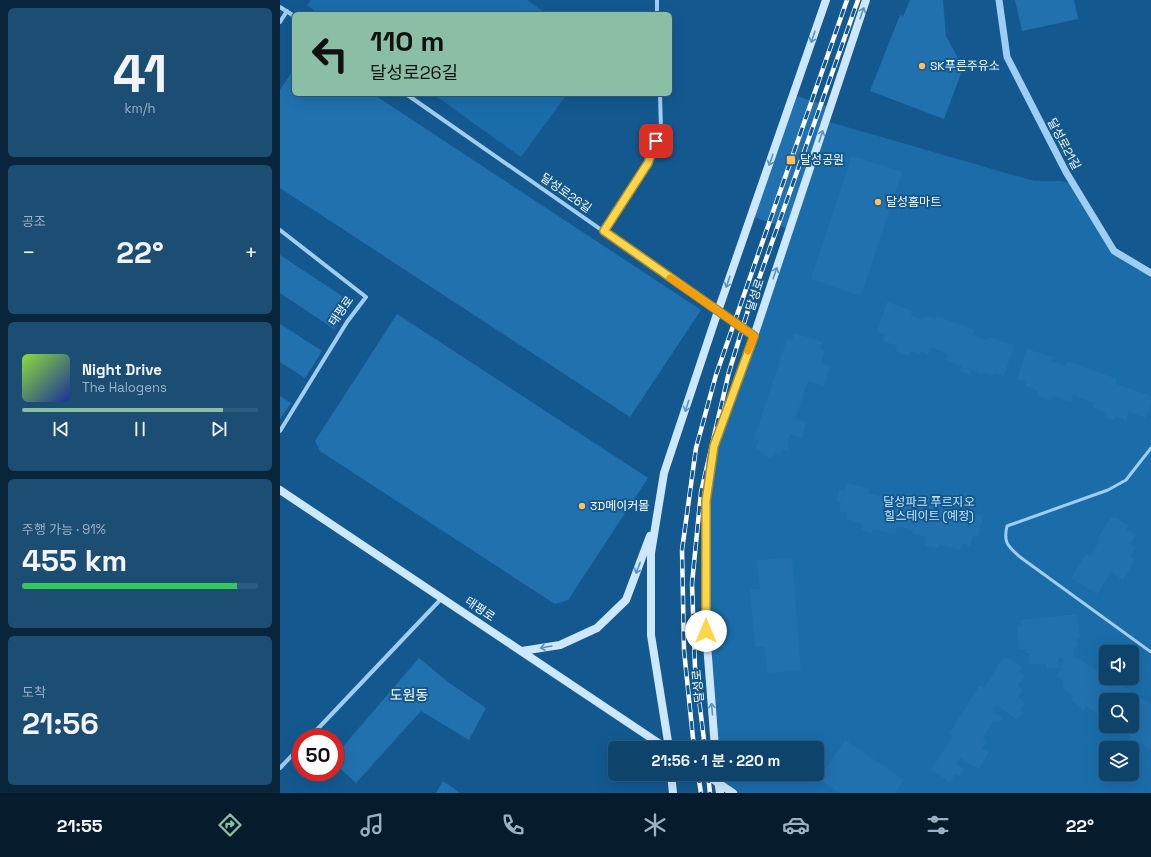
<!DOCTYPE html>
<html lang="ko">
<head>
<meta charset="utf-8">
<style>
  :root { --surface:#0e436c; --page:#1c4e74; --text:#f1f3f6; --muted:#9bb0c2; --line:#2e5c7f; --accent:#8abfa5 }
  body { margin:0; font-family:"Space Grotesk","Noto Sans KR",sans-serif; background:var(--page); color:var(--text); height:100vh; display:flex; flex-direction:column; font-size:15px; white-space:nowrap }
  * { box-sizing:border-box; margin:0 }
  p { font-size:13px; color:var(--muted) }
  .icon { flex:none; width:22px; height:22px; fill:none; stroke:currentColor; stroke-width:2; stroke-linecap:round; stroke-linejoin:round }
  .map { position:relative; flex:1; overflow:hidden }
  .panel { display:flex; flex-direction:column; gap:8px; padding:8px; background:#08253b; width:280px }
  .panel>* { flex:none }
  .guide { position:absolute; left:12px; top:12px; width:380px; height:84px; border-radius:6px; box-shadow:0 4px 16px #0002,0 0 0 1px var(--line); background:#8abfa5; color:#111; overflow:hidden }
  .tools { position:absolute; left:819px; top:645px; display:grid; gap:8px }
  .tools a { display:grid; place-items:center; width:40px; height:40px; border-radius:6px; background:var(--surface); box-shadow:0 4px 16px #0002,0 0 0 1px var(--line); font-size:20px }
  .speed { position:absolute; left:12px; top:729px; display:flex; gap:8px; font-size:20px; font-weight:700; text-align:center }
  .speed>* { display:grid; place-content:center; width:52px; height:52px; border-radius:50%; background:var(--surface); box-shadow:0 4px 16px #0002,0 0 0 1px var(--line); line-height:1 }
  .speed .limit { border:6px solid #d22; background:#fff; color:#111 }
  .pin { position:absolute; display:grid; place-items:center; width:34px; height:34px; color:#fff; margin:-17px; border-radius:8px; box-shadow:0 2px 6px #0006 }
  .me { position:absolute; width:44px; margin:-22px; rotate:0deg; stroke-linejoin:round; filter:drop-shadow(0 0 3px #0008) }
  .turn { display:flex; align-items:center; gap:14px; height:84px; padding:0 12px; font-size:18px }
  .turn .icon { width:52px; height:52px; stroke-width:2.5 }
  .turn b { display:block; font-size:28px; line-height:34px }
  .big { font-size:30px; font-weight:600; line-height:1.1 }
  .panel .card { flex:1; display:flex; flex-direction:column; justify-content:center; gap:6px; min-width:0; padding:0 14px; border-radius:6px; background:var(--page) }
  .panel .dial { align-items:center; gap:0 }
  .dial b { font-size:52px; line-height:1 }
  .song { display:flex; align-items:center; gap:12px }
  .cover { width:48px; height:48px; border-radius:6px; background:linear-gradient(135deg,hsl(90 70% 55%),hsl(230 70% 35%)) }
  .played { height:4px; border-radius:2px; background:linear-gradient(90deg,var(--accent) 85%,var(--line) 85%) }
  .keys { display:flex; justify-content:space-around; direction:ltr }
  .heat { display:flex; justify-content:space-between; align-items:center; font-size:22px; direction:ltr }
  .charge { height:6px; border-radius:3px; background:linear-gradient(90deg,#34c759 91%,var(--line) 0) }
  .trip { position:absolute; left:328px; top:741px; width:216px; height:40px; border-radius:6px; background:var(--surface); box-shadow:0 4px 16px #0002,0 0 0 1px var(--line); font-weight:600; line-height:40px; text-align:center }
  .menu { display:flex; height:64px; justify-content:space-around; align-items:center; background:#061b2b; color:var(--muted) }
  .menu .icon { width:28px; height:28px }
  .menu .on { color:var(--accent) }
  .menu b { font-size:18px; color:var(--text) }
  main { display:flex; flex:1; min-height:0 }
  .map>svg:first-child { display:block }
  .green { fill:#1b6daa; fill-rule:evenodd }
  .building { fill:#2171af }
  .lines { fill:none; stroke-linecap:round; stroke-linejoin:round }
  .service { stroke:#9fcef2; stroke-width:3 }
  .minor { stroke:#9fcef2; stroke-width:4 }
  .tertiary { stroke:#9fcef2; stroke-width:7 }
  .secondary { stroke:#cde7fc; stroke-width:8 }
  .rail-casing { stroke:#fff; stroke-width:4.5 }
  .rail { stroke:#135990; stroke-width:3; stroke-dasharray:9; stroke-linecap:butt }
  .oneway { stroke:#5d92bb }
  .route-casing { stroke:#a68a30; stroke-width:10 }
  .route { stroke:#ffd54a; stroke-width:7 }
  .slow { stroke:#f59e0b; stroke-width:7 }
  .poi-dot { fill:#ffbe5f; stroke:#135990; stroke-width:1.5 }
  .labels { text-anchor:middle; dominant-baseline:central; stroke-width:4; stroke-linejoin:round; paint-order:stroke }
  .poi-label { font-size:12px; fill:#fff; stroke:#135990; text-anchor:start }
  .street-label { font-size:12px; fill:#fff; stroke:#135990 }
  .park-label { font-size:12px; fill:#c6e5fc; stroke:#135990 }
  .quarter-label { font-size:14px; fill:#fff; stroke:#135990 }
</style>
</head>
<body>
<main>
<section class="panel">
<div class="card dial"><b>41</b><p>km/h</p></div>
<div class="card"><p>공조</p>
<div class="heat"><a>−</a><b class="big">22°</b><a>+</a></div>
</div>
<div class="card">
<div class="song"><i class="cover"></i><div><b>Night Drive</b><p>The Halogens</p></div></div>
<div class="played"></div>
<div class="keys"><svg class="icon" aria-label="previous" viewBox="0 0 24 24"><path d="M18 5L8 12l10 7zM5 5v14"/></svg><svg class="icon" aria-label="pause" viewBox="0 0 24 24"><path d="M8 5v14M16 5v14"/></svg><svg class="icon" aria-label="next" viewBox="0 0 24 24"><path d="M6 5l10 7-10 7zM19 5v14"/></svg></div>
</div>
<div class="card"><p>주행 가능 · 91%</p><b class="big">455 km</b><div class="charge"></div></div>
<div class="card"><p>도착</p><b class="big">21:56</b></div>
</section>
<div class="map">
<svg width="871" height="793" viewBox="0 0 871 793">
  <rect width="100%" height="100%" fill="#135990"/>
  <g class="green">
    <path d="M31,0H247L267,14H39L27,5Z"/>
    <path d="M153,94H287L241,157Z"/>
    <path d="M546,121L754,181H781L793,184L834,251L871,273V793H453L438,783L437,774H537V748H435L426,631V501L434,446ZM826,652H852V678H826ZM826,700H852V726H826ZM826,748H852V774H826Z"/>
  </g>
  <g class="building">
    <path d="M630,0H663L666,36L683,68L664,119L590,91L620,15L623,17Z"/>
    <path d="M735,0H794L798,19L742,31Z"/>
    <path d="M14,69V94H93L421,310L350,417L0,188V90Z"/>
    <path d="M511,94L550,107L509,229L471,216Z"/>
    <path d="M572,156L622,172L581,296L531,279Z"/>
    <path d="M0,255L71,302L54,329L0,293Z"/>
    <path d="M607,302L633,311L631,316L644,320L645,316L655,320L657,316L694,330L692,335L707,340L708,337L734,345L724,376L714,373L712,376L704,372L703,375L691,370L690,375L680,371L682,366L666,360L668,354L650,347L648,354L641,351L640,354L630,351L629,356L616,351L618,346L603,341L605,335L597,332Z"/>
    <path d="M117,314L368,478L288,600L275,604L40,451L35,441Z"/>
    <path d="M0,324L42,351L25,378L0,362Z"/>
    <path d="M514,333L543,342L540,349L545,350L541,363L550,366L544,386L528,381L515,419L526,422L522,438L510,434L507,445L509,446L508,451L503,449L501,456L494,454L492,458L480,454L481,451L476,449L479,440L474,439L507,339L512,341Z"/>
    <path d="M747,349L772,357L771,361L785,366L787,361L837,379L836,384L871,396V404L866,418L849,412L846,420L836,416L834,420L824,417L826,412L812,407L814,403L793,395L791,402L773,396L771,401L757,396L758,391L745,386L746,382L737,379Z"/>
    <path d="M0,396L11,403L0,419Z"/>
    <path d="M566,483L589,489L588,493L604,497L606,492L655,505L654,508L670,512L671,508L703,516L698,536L693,535L690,546L682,543L680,550L659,544L658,548L645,545L647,537L632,534L633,530L617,526L615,534L593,529L592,533L582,530L583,524L566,519L567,513L559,511L561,502L556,501L559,489L564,491Z"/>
    <path d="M831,517L834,519L835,517L849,526L846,529L856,535L850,544L856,547L850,556L855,560L843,580L831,572L817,594L791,578L806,554L810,557L820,540L818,538Z"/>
    <path d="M512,558L521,670L487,673L485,647H475L470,589H480L477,560Z"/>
    <path d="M797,614L800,639H796L797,647H793L794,656L826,676V678H829L871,704V750L859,741L856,746L848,740L851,736L837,726H852V700H826V712L822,717L806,706L803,709L791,700L794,696L782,687L785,682L776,676L782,668L780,663H784L783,658H778L779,668L766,669V664H750L749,653H746L747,649H739L737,626L741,625L740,620Z"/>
    <path d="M724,656L742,667L739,672L745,675L738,686L743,690L738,697L745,702L741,709L743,713L737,720L716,705L712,710L723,718L719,723L714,721L703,737L706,742L702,748L709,752L699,769L680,758L676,764L684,769L680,776L675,774L670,782L651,770L673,736L669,734L700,685L704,688Z"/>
    <path d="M139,658L168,682L206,708L189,740L141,711L76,783L55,764V756Z"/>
    <path d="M565,740L624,780L615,793H559L539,779Z"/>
    <path d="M163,781L180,793H156Z"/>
  </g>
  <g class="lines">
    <path class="service" d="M871,448L846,480L828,490L727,526C723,543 728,546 740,557L871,652"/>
    <g class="minor">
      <path d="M377,0V14"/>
      <path d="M0,7L14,16"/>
      <path d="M0,22L7,11"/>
      <path d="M126,94L474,336"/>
      <path d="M0,230L86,297L67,322L0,431"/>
      <path d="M324,231L368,163L381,130L380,94"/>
      <path d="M29,738L162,598"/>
      <path d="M0,768L21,746"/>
    </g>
    <path class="tertiary" d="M719,0L727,57L786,172L834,251L871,273"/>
    <g class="secondary">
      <path d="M0,490L386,748"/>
      <path d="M242,651L280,645L317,628L346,600L370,536"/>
      <path d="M389,748L371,635V553L384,473L438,311L546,0"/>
      <path d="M435,748L426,631V501L434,446L474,336L586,0"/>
      <path d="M391,774L393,793"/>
      <path d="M425,774L453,793"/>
      <path d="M437,774L440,793"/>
    </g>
    <defs>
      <g id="rail">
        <path d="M414,748L404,650L402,550L416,448L436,375L567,0"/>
        <path d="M425,748L415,667L412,584L421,492L449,372L469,307L578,0"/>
        <path d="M418,774L421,793"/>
        <path d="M428,774L430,793"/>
      </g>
    </defs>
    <use href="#rail" class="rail-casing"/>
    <use href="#rail" class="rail"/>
  </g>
  <defs><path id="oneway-shaft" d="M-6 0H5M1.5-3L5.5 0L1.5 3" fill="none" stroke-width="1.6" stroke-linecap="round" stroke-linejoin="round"/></defs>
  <g class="oneway">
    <use href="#oneway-shaft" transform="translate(582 13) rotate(-71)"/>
    <use href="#oneway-shaft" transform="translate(533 37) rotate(109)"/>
    <use href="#oneway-shaft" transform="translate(541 136) rotate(-72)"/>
    <use href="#oneway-shaft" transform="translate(491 160) rotate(109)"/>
    <use href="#oneway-shaft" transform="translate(495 273) rotate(-71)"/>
    <use href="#oneway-shaft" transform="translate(448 282) rotate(109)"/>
    <use href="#oneway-shaft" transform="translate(407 406) rotate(108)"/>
    <use href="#oneway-shaft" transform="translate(358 568) rotate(111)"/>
    <use href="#oneway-shaft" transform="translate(266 647) rotate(170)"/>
    <use href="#oneway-shaft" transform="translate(432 709) rotate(-95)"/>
  </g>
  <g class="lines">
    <defs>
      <path id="route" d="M376,141L368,163L324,231L474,336L434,446L426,501V631"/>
    </defs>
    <use href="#route" class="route-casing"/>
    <use href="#route" class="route"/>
    <path class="slow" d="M390,278L474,336L468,351"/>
  </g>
  <g class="poi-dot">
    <circle cx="642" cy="66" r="4"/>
    <rect x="506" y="155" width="10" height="10" rx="2"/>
    <circle cx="598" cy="202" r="4"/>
    <circle cx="302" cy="506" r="4"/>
  </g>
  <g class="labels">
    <g class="poi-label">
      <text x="650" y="66">SK푸른주유소</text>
      <text x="520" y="160">달성공원</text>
      <text x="606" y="202">달성홈마트</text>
      <text x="310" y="506">3D메이커몰</text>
    </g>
    <g class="street-label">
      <text transform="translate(784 144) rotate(62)">달성로21길</text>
      <text transform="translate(286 193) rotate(35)">달성로26길</text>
      <text transform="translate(475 295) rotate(-71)">달성로</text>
      <text transform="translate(61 311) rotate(-55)">태평로</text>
      <text transform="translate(200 609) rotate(34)">태평로</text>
      <text transform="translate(418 686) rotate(-95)">달성로</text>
    </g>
    <g class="park-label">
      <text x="649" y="502">달성파크 푸르지오<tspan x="649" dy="14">힐스테이트 (예정)</tspan></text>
    </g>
    <g class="quarter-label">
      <text x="129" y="695">도원동</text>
    </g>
  </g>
</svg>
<div class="tools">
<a><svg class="icon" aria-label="sound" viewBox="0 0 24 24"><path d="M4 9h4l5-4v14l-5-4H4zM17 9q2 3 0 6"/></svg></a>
<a><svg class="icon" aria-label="search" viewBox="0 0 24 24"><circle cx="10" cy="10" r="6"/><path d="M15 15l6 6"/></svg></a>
<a><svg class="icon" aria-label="layers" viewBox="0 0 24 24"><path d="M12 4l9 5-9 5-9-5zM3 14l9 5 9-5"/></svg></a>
</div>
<div class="speed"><div class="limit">50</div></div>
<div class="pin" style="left:376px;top:141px;background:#d93025"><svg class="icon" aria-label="arrive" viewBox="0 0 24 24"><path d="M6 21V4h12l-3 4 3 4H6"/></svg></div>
<svg class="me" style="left:426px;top:631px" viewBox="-20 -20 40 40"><circle r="19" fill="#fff"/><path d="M0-13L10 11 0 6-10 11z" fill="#ffd54a"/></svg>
<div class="trip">21:56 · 1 분 · 220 m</div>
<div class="guide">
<div class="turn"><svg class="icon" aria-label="left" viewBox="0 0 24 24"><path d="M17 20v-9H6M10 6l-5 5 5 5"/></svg><div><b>110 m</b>달성로26길</div></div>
</div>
</div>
</main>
<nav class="menu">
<b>21:55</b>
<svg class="icon on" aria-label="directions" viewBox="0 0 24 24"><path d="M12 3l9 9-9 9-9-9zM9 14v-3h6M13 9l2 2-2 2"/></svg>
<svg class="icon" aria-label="music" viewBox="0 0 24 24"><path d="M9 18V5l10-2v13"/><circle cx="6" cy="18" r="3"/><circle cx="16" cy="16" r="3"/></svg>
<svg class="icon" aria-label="phone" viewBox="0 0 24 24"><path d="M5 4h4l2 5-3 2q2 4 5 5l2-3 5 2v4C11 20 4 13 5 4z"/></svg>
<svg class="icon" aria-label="climate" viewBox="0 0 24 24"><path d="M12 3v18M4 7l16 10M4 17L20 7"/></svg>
<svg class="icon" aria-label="car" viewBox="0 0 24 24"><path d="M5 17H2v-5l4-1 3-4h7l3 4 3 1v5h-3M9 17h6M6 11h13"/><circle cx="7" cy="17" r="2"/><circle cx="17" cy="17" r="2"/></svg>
<svg class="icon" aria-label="filters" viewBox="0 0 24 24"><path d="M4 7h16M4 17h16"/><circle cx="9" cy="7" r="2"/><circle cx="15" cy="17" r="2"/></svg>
<b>22°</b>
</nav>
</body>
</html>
